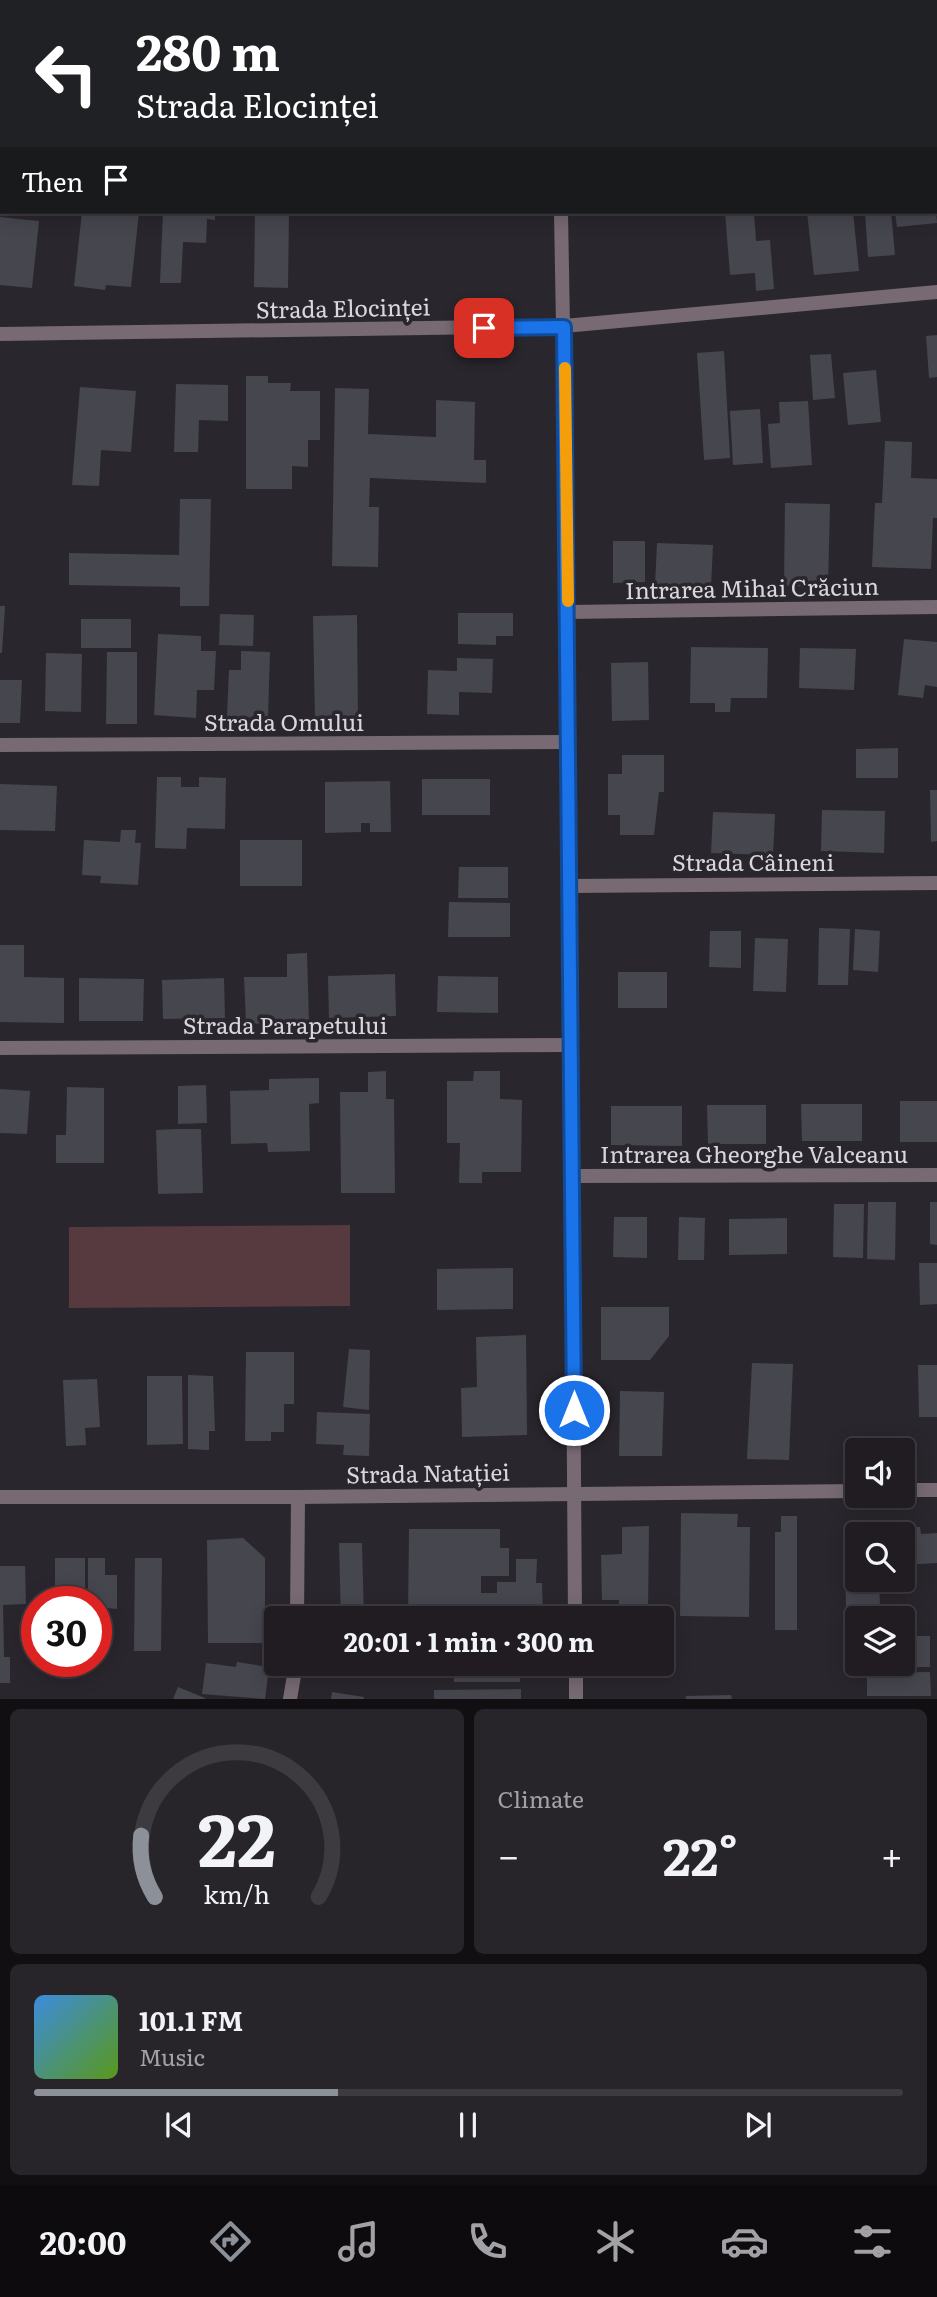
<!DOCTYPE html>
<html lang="en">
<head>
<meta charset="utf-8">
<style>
  :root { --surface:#201c22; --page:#28252a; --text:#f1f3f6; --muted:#a2a1a5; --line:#3d3a40; --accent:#8c9099 }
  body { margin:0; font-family:Literata,serif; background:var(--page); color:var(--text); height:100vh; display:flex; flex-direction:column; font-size:26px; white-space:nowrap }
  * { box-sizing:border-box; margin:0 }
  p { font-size:23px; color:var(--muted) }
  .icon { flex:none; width:38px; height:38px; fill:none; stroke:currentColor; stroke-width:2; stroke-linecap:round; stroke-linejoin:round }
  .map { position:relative; height:1699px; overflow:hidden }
  .drawer { display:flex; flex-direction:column; gap:10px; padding:10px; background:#120f13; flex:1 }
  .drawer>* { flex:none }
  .top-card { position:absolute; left:0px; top:0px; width:938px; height:214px; box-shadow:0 4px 18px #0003,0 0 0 2px var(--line); background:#202124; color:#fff; overflow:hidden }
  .controls { position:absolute; left:845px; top:1438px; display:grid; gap:14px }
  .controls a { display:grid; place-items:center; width:70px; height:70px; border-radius:7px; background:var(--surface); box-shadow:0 4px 18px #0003,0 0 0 2px var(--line); font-size:35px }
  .speed { position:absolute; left:21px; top:1586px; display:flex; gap:14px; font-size:35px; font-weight:700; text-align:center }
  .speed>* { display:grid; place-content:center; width:91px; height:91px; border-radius:50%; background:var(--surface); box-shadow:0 4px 18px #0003,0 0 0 2px var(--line); line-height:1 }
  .speed .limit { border:10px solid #d22; background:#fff; color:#111 }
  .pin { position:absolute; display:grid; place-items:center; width:60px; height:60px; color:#fff; margin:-30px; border-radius:14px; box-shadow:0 4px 10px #0006 }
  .me { position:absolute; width:77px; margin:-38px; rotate:0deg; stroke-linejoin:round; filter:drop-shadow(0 0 5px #0008) }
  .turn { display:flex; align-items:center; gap:24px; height:147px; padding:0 21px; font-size:32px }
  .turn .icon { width:91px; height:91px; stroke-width:2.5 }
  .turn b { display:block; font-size:49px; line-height:60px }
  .then { display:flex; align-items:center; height:66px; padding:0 21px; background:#0003; gap:14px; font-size:26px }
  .big { font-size:52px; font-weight:700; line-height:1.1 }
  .drawer .tile { flex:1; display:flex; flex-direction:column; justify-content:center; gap:10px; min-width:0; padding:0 24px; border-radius:10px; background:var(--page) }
  .drawer .dial { align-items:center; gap:0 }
  .dial svg { height:182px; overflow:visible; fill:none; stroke:var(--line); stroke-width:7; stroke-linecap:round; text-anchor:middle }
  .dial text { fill:var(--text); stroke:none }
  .song { display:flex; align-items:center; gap:21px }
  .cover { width:84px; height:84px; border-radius:10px; background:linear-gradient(135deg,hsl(210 70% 55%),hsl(90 70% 35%)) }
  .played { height:7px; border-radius:4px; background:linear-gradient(90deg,var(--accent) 35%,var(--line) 35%) }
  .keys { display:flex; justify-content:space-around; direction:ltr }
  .heat { display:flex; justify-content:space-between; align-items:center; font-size:38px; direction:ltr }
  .drawer .tiles { flex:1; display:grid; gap:10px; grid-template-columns:1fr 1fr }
  .tile:last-child { grid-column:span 2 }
  .trip { position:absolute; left:264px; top:1606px; width:410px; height:70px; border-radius:7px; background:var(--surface); box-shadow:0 4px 18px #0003,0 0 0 2px var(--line); font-weight:700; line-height:70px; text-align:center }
  .tabs { display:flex; height:112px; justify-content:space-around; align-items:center; background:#0d0b0e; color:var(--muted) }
  .tabs .icon { width:49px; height:49px }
  .tabs .selected { color:var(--accent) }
  .tabs b { font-size:32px; color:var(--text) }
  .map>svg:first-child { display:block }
  .green { fill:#573940 }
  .building { fill:#46464f }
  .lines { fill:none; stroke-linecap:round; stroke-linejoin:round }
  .lane { stroke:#776a73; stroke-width:12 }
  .street { stroke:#776a73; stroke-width:14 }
  .route-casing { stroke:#114b97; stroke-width:18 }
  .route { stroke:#1a73e8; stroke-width:12 }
  .slow { stroke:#f59e0b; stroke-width:12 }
  .labels { text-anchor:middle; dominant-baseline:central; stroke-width:7; stroke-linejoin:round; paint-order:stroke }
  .street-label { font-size:23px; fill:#dad7dc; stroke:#2a262d }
</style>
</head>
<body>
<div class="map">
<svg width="937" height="1699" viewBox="0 0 937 1699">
  <rect width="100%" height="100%" fill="#2a262d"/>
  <path class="green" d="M350,1225V1306L69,1308V1227Z"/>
  <g class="building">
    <path d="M82,212H139L131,287L106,285L105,290L74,286Z"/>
    <path d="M163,212H215V220L207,219L206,243L183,242L181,283H160Z"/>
    <path d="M255,212H289L288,288L254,287Z"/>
    <path d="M725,212H754L756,241L770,240L774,289L756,291L755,273L730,275Z"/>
    <path d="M807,212H853L859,271L814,275Z"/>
    <path d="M865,212H891L895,255L868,257Z"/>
    <path d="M895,212H936L937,223L897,227Z"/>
    <path d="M0,217L39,221L32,288L0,285Z"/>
    <path d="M937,335V377L929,378L926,336Z"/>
    <path d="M724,351L730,458L704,460L697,353Z"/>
    <path d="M831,354L835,398L813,400L810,355Z"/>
    <path d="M876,370L881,422L848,425L843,373Z"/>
    <path d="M246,376H268V383H291L290,391H320V440H308V467L292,466V489H246Z"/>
    <path d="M176,384L228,385V421L199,420L198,452H174Z"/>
    <path d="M80,387L136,391L131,452L101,450L99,486L72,485Z"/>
    <path d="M335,388L369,389L368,434L436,437V400L475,402L474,460H486V483L370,478L369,507H379L378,567L332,566Z"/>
    <path d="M808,401L812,465L771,468L768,424L780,423L779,402Z"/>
    <path d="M760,409L763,463L733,465L730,411Z"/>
    <path d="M885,441L912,442L911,478L937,479V518H933L931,569L872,567L875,503H882Z"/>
    <path d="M180,499H211L209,606H180V587L69,585V553L179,555Z"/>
    <path d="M785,503L830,504L828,587L784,586Z"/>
    <path d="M613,541H645V582L613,583Z"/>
    <path d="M657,543L713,545L711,587L655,586Z"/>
    <path d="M0,606H5L2,653H0Z"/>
    <path d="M458,613H513V636H496V645L458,644Z"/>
    <path d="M220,614L254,615L253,646L219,645Z"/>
    <path d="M357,615L358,721H315L313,616Z"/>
    <rect x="81" y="619" width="50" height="29"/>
    <path d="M158,634L201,636V651H216L214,690H197L196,718L154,715Z"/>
    <path d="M904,639L937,642V687L925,685L923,698L898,695Z"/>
    <path d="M691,647L768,648L767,698H731L730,712H715V703H690Z"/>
    <path d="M800,648L856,649L854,690L799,688Z"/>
    <path d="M241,651L270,652L268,718L227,717L229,670H241Z"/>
    <path d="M107,652H137V724H106Z"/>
    <path d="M46,653L82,654L81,712L45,711Z"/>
    <path d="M457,658L493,659L492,693L459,692V715L427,714L428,670L457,671Z"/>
    <path d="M648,662L649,720L612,721L611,663Z"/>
    <path d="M0,680H22L20,723H0Z"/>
    <path d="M898,748V778H856V749Z"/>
    <path d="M622,755H664V792H659L654,835H620V815H608V774H622Z"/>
    <path d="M157,777H181V787H199V777L226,778L225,829L187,828L186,849L155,848Z"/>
    <rect x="422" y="779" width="68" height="36"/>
    <path d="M390,781L391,832H370V823H361V832L325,833V782Z"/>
    <path d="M0,784L57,786L55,831L0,830Z"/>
    <path d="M930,790H937V841L931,842Z"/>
    <path d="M822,810L885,811L884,853L821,851Z"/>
    <path d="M713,812L775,814L773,855L711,853Z"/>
    <path d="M121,830H136L135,843H141L138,885L100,883L101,876L82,875L84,840L120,842Z"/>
    <rect x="240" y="840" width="62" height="46"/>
    <path d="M459,867H508V898H458Z"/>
    <path d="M449,902L510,903V937H448Z"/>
    <path d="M819,928L850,929L848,985H818Z"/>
    <path d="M855,929L880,931L878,972L853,970Z"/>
    <path d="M710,931H741V968L709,967Z"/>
    <path d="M755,938L788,939L786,992L753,991Z"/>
    <path d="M0,945H24V977L64,978V1023L0,1022Z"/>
    <path d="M307,953L309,1022L246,1024L244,977H287V954Z"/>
    <rect x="618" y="972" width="49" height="36"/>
    <path d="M395,974L396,1016L329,1018L328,976Z"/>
    <path d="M438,976L498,977V1013L437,1012Z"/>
    <path d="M79,978L144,979L143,1021H79Z"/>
    <path d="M224,978L225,1018L163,1019L162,980Z"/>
    <path d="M386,1071V1099H394L395,1193H341L340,1092H368V1072Z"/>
    <path d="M474,1071H500V1099L522,1100L521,1172H482V1183H459L460,1143H447V1081H473Z"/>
    <path d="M319,1078V1103L309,1104L310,1151L268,1152L267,1143L231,1144L230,1091L269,1090V1079Z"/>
    <path d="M206,1085L207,1123L178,1124V1086Z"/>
    <path d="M67,1087L104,1088V1163H56V1135H66Z"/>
    <path d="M0,1089L30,1091L27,1134L0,1133Z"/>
    <rect x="900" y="1101" width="37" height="41"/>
    <path d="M801,1104H862V1141H802Z"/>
    <path d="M707,1105H766V1144H708Z"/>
    <path d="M611,1106H682V1146L611,1145Z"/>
    <path d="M177,1129H201L203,1193L158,1194L156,1130Z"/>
    <path d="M868,1202H896L895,1260L867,1259Z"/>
    <path d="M930,1202H937V1245L930,1244Z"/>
    <path d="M834,1204H864L863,1258L833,1257Z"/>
    <path d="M614,1217H647V1258L613,1257Z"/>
    <path d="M679,1217L705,1218L704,1260H678Z"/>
    <path d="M787,1218V1254L729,1255V1219Z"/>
    <path d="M919,1263H937V1304L920,1305Z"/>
    <path d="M513,1268V1309L437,1310V1269Z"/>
    <path d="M601,1307H669V1336L650,1360H601Z"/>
    <path d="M526,1335L527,1435L462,1437L461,1388L477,1387L476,1337Z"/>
    <path d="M349,1349L370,1350L369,1410L343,1407Z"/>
    <path d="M246,1352H294V1404H284V1432H271V1441H245Z"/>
    <path d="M752,1363L793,1364L789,1460L747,1459Z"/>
    <path d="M918,1365H937V1417H919Z"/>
    <path d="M188,1375L213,1376L215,1431H209V1450L188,1449Z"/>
    <path d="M147,1376H182L183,1444L147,1445Z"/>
    <path d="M97,1379L100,1427L85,1428L86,1445L66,1446L63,1380Z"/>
    <path d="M620,1391L664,1392L662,1456H619Z"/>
    <path d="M317,1412L370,1414L369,1456L343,1455L344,1445L316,1444Z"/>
    <path d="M681,1513L738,1514L737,1527H750L749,1617L680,1616Z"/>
    <path d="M781,1516H797V1630H775V1532H781Z"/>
    <path d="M649,1526L648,1612L618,1613L619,1600H602L601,1555L622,1554V1527Z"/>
    <path d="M920,1527L921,1534L937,1533V1563L903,1565V1535L881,1532H886V1528Z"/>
    <path d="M409,1529H500V1548H509V1576H481V1593H497V1582H516V1559H537L536,1583H542L543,1619H408Z"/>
    <path d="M851,1533H858V1580H879L880,1607H846L845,1557H852Z"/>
    <path d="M243,1538L265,1558V1643H208L207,1540Z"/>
    <path d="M339,1543H362L364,1619H341Z"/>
    <rect x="55" y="1558" width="30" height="43"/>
    <path d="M88,1558H105V1575H117V1609L107,1608V1617H96V1601H88Z"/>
    <path d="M135,1558H162L161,1651H134Z"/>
    <path d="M0,1566H25L26,1604L3,1605L4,1657H10V1683H0Z"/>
    <path d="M903,1636H930V1667H890V1664H903Z"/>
    <path d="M237,1662L269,1667L265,1699L202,1694L206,1663L236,1667Z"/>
    <path d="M454,1664H542V1678L520,1677V1682H454Z"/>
    <path d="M930,1672L931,1696H867V1673Z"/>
    <path d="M178,1687L205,1698V1699H173Z"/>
    <path d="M521,1689V1699H434V1690Z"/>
    <path d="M332,1692L364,1697V1699H331Z"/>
    <path d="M731,1695L732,1699H686V1696Z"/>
  </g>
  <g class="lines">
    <path class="lane" d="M0,29H2"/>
    <g class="street">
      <path d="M468,0L473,2"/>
      <path d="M551,0L552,2"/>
      <path d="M743,2L759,0"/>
      <path d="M561,212L568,612L575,1619"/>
      <path d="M0,334L564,326L937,292"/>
      <path d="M568,612L937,607"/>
      <path d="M0,745L569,742"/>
      <path d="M569,886L937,883"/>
      <path d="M0,1048L571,1045"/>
      <path d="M572,1176L937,1175"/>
      <path d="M903,1490H937"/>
      <path d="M0,1497H298L858,1491"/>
      <path d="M297,1619L298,1497"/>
      <path d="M576,1664V1699"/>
      <path d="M290,1699L296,1664"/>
    </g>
  </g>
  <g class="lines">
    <defs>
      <path id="route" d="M484,328L564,327L574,1410"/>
    </defs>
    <use href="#route" class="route-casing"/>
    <use href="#route" class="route"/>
    <path class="slow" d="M565,368L568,601"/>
  </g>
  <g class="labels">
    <g class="street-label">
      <text transform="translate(343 307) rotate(-1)">Strada Elocinței</text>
      <text transform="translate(752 587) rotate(-1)">Intrarea Mihai Crăciun</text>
      <text x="284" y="721">Strada Omului</text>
      <text x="753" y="861">Strada Câineni</text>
      <text x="285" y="1024">Strada Parapetului</text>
      <text x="754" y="1153">Intrarea Gheorghe Valceanu</text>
      <text transform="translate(428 1472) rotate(-1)">Strada Natației</text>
    </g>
  </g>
</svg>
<div class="controls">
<a><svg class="icon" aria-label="sound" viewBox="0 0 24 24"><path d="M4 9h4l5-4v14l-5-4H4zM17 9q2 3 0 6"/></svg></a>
<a><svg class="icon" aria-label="search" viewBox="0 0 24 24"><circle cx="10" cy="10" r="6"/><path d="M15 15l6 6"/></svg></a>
<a><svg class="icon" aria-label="layers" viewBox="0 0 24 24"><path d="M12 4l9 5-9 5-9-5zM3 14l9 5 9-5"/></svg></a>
</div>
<div class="speed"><div class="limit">30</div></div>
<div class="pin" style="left:484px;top:328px;background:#d93025"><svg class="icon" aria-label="arrive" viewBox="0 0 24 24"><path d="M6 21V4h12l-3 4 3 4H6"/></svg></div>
<svg class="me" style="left:574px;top:1410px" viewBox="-20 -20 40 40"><circle r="17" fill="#1a73e8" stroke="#fff" stroke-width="3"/><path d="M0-11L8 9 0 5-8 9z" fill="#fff"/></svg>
<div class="trip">20:01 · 1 min · 300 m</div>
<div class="top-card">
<div class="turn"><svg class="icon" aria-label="left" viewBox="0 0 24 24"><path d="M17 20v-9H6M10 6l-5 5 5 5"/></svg><div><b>280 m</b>Strada Elocinței</div></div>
<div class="then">Then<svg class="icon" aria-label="arrive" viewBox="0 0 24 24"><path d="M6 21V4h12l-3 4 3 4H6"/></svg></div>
</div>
</div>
<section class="drawer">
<div class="tiles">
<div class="tile dial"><svg viewBox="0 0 100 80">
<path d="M14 69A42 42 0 1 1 86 69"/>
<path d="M14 69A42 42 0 0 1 8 42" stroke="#8c9099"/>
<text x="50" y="56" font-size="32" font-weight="700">22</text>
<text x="50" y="72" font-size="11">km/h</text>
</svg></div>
<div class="tile"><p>Climate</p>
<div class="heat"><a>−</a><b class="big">22°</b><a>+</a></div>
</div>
<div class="tile">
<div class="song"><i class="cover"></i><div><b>101.1 FM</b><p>Music</p></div></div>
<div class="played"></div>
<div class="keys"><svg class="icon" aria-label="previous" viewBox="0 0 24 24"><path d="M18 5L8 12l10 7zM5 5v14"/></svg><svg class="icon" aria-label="pause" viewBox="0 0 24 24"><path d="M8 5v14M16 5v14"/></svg><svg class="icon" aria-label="next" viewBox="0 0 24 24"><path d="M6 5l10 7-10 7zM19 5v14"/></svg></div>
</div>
</div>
</section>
<nav class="tabs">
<b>20:00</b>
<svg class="icon selected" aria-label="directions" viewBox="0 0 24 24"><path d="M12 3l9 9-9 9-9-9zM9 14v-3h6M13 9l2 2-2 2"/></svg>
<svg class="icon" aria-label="music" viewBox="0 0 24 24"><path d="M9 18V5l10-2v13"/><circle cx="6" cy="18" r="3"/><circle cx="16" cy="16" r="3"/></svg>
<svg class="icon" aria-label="phone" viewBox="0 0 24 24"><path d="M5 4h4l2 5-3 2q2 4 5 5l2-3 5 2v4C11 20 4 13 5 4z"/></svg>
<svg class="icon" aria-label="climate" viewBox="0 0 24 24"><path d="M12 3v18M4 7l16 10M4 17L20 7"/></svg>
<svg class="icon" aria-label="car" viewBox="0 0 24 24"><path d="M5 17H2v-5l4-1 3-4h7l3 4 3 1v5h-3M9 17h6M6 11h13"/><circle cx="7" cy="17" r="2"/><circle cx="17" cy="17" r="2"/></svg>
<svg class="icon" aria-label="filters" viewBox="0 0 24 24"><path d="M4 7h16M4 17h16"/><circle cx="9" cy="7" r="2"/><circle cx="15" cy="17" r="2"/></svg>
</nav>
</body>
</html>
